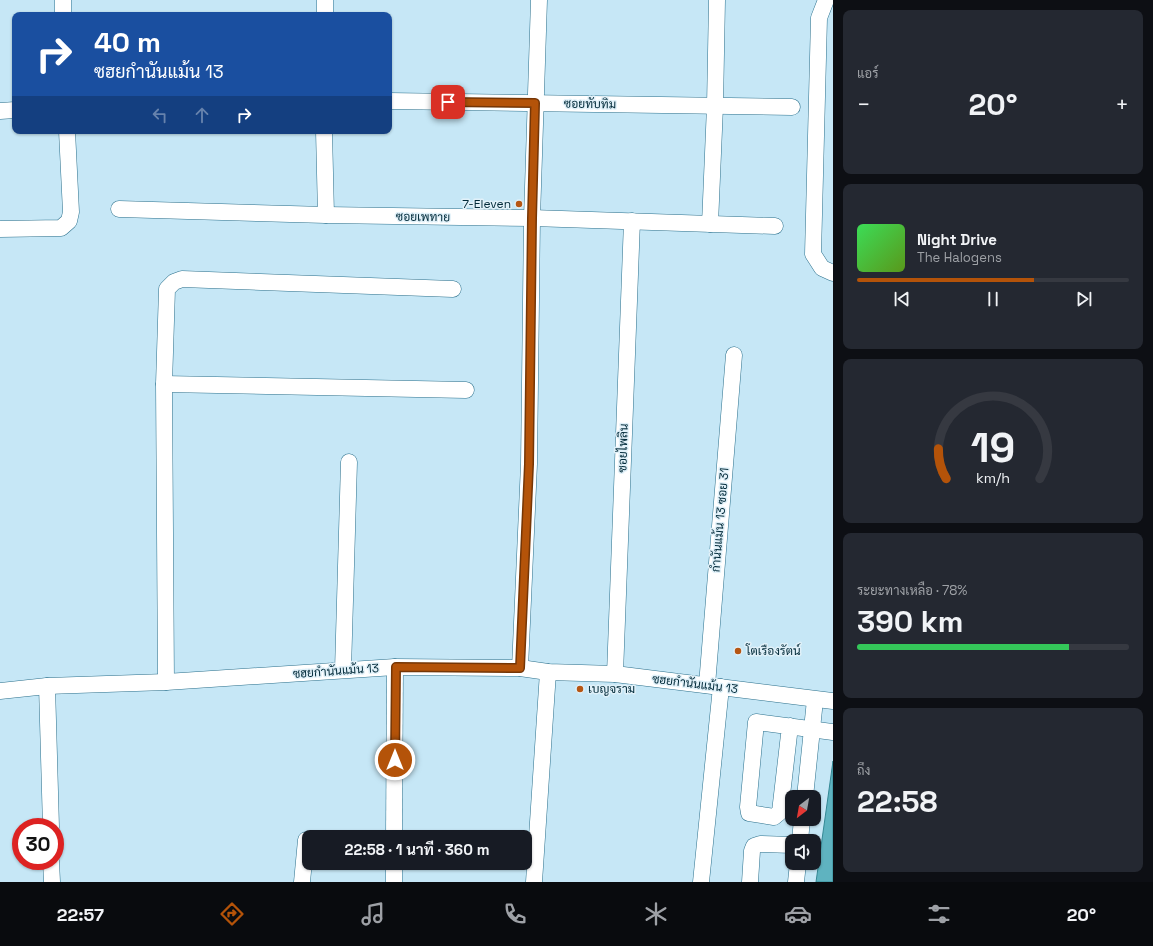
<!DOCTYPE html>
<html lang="th">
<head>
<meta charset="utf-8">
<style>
  :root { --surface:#171b24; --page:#242831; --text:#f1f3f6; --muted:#9ea1a6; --line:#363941; --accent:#b45309 }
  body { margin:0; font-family:"Space Grotesk",Sarabun,sans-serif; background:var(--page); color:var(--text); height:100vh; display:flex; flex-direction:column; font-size:15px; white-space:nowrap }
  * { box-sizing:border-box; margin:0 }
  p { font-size:13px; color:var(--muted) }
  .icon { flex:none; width:22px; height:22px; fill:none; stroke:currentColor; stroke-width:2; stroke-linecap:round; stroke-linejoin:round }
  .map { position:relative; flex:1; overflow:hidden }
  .details { display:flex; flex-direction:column; gap:10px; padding:10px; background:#0d0f14; width:320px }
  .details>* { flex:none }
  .hud { position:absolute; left:12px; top:12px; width:380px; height:122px; border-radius:8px; box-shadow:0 1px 3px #0004; background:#1a4fa0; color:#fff; overflow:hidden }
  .needle { width:26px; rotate:211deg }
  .controls { position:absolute; left:785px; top:790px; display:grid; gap:8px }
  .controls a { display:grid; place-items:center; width:36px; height:36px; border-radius:8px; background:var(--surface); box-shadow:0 1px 3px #0004; font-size:20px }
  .speed { position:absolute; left:12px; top:818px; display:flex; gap:8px; font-size:20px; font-weight:700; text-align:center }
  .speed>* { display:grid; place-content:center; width:52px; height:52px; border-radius:50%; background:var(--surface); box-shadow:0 1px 3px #0004; line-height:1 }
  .speed .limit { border:6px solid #d22; background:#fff; color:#111 }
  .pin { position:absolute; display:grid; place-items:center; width:34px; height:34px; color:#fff; margin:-17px; border-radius:8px; box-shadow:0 2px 6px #0006 }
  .me { position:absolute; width:44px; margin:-22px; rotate:0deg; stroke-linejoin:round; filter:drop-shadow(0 0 3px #0008) }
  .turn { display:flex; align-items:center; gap:14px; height:84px; padding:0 16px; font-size:18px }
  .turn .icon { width:52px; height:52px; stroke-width:2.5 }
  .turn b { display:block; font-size:28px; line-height:34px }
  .lanes { display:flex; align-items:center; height:38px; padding:0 16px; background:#0003; justify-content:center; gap:20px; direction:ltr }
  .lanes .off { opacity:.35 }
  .big { font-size:30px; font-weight:700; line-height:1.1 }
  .details .card { flex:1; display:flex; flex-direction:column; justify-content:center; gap:6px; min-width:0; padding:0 14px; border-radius:8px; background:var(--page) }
  .details .dial { align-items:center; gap:0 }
  .dial svg { height:104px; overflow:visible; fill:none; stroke:var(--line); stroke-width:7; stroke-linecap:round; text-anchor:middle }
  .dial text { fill:var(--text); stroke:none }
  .song { display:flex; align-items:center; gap:12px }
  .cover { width:48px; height:48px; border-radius:6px; background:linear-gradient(135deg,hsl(130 70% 55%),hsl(90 70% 35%)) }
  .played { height:4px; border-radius:2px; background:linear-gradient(90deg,var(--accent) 65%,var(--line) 65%) }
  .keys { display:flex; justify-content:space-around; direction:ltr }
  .heat { display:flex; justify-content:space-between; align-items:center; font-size:22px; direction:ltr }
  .charge { height:6px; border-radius:3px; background:linear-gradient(90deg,#34c759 78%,var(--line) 0) }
  .trip { position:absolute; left:302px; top:830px; width:230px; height:40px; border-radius:8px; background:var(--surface); box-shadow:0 1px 3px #0004; font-weight:700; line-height:40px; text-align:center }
  .tabs { display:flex; height:64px; justify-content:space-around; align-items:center; background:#090b0e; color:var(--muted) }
  .tabs .icon { width:28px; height:28px }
  .tabs .current { color:var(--accent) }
  .tabs b { font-size:18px; color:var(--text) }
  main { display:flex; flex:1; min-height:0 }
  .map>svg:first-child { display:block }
  .building { fill:#5fb3c0; stroke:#348894 }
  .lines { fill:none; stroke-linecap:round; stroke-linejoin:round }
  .minor-casing { stroke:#2b708c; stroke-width:17 }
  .minor { stroke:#fff; stroke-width:16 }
  .route-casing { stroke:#753606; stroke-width:10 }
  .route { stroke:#b45309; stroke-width:7 }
  .poi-dot { fill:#b65613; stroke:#e1f1f9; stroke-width:1.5 }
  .labels { text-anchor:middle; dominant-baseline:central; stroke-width:3; stroke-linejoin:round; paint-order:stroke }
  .street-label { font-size:12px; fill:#012a39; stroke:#e1f1f9 }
  .poi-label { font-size:12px; fill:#012a39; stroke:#e1f1f9; text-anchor:start }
</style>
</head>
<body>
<main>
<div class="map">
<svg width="833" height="882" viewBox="0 0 833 882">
  <rect width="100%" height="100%" fill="#c6e7f6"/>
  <path class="building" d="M833,761V882H816L828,797Z"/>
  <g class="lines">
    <defs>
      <g id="minor">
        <path d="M63,0V15"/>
        <path d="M826,0L819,18L813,254L822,268L833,273"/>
        <path d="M325,15V0"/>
        <path d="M389,101L792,107"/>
        <path d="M0,111L15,110"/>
        <path d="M324,131L326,215"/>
        <path d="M119,209L326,215L532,218L775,226"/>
        <path d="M710,224L715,106L717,0"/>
        <path d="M0,229L61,228L69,221L71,212L67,131"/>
        <path d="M164,384L466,390"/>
        <path d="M520,668L529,464L532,218L539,0"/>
        <path d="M343,670L349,462"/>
        <path d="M615,674L632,221"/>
        <path d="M166,682L164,384L167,289L174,282L182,279L453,289"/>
        <path d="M707,685L734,355"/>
        <path d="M47,686L51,827"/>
        <path d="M0,691L47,686L166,682L395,667L520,668L548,672L615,674L833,701"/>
        <path d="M790,726L780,812L774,817L749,813L748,807L756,722L833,732"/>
        <path d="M805,797L815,700"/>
        <path d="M394,837L395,667"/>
        <path d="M800,841L802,819"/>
        <path d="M51,861L52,882"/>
        <path d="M302,882L306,840"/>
        <path d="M394,882V863"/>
        <path d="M534,882L548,672"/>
        <path d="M701,882L721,687"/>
        <path d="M750,882L752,851L754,846L760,844L792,845"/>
        <path d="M796,882L798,863"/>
      </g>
    </defs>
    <use href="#minor" class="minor-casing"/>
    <use href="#minor" class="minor"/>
  </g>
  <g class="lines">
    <defs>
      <path id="route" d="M395,760L396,667L520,668L529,464L532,218L535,103L448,102"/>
    </defs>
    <use href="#route" class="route-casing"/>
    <use href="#route" class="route"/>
  </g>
  <g class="poi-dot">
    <circle cx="519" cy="204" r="4"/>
    <circle cx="738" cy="651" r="4"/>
    <circle cx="580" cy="689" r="4"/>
  </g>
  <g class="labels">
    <g class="street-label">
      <text transform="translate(590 104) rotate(1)">ซอยทับทิม</text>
      <text transform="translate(423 217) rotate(1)">ซอยเพทาย</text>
      <text transform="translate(623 448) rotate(-88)">ซอยไพลิน</text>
      <text transform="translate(720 520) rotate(-85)">กำนันแม้น 13 ซอย 31</text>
      <text transform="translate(336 671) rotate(-4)">ซฮยกำนันแม้น 13</text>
      <text transform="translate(695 684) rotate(7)">ซฮยกำนันแม้น 13</text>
    </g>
    <g class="poi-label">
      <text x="511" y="204" text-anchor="end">7-Eleven</text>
      <text x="746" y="651">โตเรืองรัตน์</text>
      <text x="588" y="689">เบญจราม</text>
    </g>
  </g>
</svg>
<div class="controls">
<a><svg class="needle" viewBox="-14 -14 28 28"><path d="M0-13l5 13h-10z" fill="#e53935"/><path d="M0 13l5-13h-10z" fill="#9ea1a6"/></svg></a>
<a><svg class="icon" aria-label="sound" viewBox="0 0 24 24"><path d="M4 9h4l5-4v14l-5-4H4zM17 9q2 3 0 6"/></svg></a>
</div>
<div class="speed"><div class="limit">30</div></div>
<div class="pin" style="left:448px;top:102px;background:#d93025"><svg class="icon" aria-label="arrive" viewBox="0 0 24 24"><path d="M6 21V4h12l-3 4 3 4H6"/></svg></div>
<svg class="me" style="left:395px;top:760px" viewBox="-20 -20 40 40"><circle r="17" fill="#b45309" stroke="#fff" stroke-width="3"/><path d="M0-11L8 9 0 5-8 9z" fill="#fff"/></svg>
<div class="trip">22:58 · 1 นาที · 360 m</div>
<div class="hud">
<div class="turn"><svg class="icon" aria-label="right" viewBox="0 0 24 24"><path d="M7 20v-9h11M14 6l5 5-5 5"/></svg><div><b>40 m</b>ซฮยกำนันแม้น 13</div></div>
<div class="lanes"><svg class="icon off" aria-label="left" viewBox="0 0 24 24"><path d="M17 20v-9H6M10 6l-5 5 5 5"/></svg><svg class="icon off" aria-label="ahead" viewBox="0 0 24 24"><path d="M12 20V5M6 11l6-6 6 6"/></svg><svg class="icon" aria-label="right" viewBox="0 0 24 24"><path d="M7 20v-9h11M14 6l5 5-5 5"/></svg></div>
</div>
</div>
<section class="details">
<div class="card"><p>แอร์</p>
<div class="heat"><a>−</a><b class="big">20°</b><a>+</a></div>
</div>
<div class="card">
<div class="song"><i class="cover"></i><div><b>Night Drive</b><p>The Halogens</p></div></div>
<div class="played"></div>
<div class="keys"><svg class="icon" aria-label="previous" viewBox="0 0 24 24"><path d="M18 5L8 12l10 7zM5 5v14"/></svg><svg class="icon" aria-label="pause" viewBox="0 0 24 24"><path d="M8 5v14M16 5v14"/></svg><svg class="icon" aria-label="next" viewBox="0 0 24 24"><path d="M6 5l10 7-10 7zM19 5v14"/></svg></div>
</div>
<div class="card dial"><svg viewBox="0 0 100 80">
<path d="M14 69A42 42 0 1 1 86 69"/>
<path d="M14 69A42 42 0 0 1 8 46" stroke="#b45309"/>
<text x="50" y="56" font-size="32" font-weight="700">19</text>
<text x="50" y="72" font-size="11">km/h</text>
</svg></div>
<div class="card"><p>ระยะทางเหลือ · 78%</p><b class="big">390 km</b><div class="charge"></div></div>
<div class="card"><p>ถึง</p><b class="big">22:58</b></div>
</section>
</main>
<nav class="tabs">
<b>22:57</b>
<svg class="icon current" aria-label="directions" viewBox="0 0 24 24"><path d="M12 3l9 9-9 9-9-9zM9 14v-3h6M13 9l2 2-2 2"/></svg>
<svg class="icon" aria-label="music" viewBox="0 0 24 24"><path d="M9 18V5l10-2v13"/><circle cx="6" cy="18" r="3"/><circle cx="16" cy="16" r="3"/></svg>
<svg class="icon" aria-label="phone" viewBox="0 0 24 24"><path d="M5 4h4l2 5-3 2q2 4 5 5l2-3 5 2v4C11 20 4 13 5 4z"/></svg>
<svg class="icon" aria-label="climate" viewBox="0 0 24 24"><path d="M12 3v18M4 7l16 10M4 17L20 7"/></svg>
<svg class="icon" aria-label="car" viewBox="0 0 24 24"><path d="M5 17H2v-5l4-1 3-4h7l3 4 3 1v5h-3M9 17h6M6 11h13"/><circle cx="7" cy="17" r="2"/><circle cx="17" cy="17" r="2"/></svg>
<svg class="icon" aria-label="filters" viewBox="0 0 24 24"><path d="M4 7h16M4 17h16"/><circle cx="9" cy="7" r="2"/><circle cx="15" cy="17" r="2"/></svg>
<b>20°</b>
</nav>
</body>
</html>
